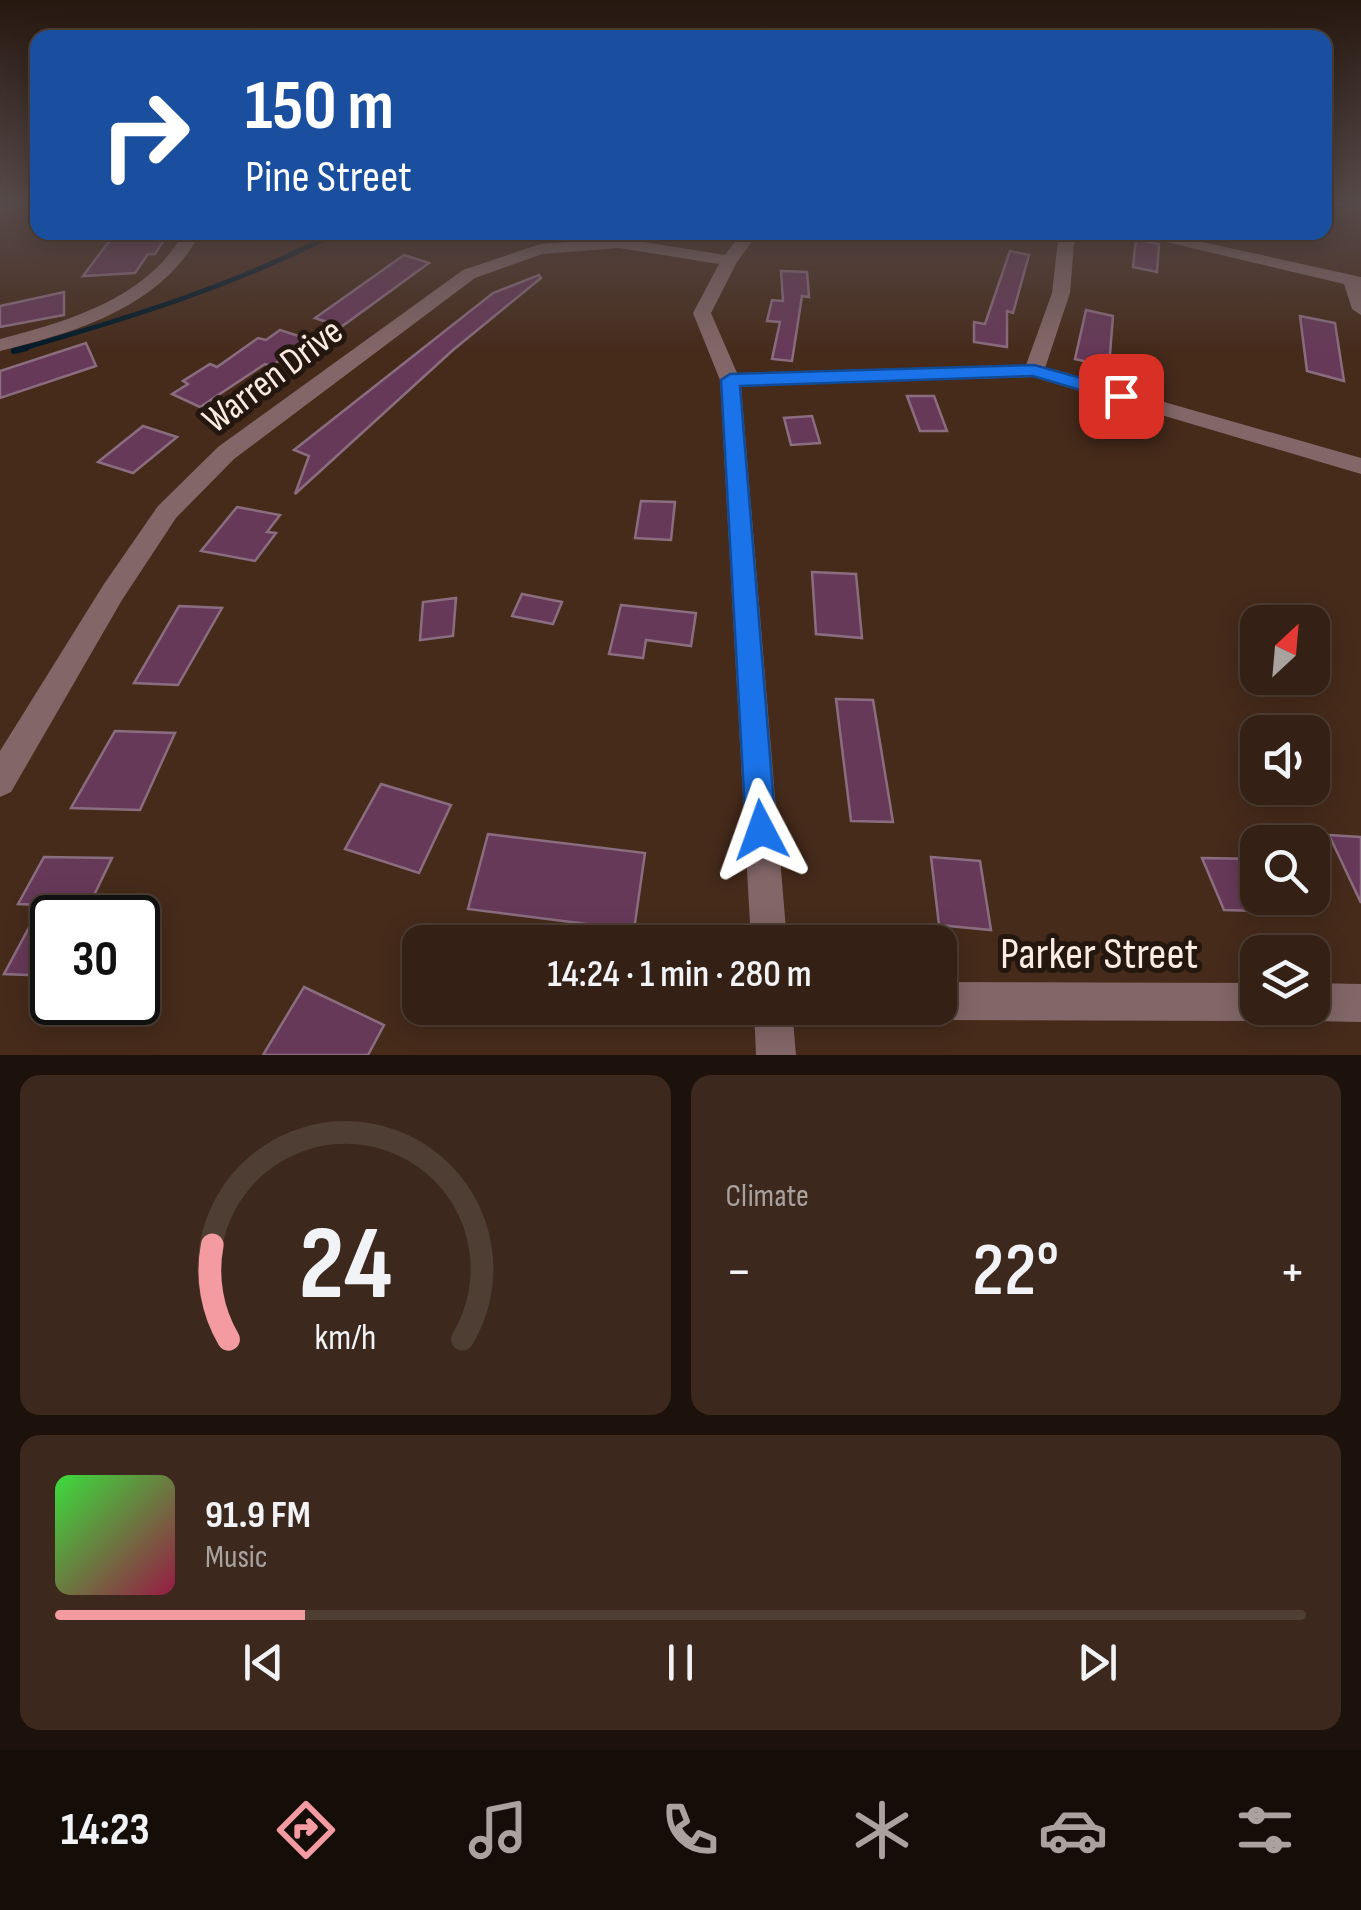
<!DOCTYPE html>
<html lang="en">
<head>
<meta charset="utf-8">
<style>
  :root { --surface:#342014; --page:#3c281d; --text:#f1f3f6; --muted:#a9a3a0; --line:#4e3e34; --accent:#f49aa1 }
  body { margin:0; font-family:"Sofia Sans Condensed",sans-serif; background:var(--page); color:var(--text); height:100vh; display:flex; flex-direction:column; font-size:38px; white-space:nowrap }
  * { box-sizing:border-box; margin:0 }
  p { font-size:32px; color:var(--muted) }
  .icon { flex:none; width:55px; height:55px; fill:none; stroke:currentColor; stroke-width:2; stroke-linecap:round; stroke-linejoin:round }
  .map { position:relative; height:1055px; overflow:hidden }
  .side { display:flex; flex-direction:column; gap:20px; padding:20px; background:#1d120b; flex:1 }
  .side>* { flex:none }
  .banner { position:absolute; left:30px; top:30px; width:1302px; height:210px; border-radius:20px; box-shadow:0 5px 25px #0003,0 0 0 2px var(--line); background:#1a4fa0; color:#fff; overflow:hidden }
  .needle { width:65px; rotate:26deg }
  .controls { position:absolute; left:1240px; top:605px; display:grid; gap:20px }
  .controls a { display:grid; place-items:center; width:90px; height:90px; border-radius:20px; background:var(--surface); box-shadow:0 5px 25px #0003,0 0 0 2px var(--line); font-size:50px }
  .speed { position:absolute; left:30px; top:895px; display:flex; gap:20px; font-size:50px; font-weight:700; text-align:center }
  .speed>* { display:grid; place-content:center; width:130px; height:130px; border-radius:50%; background:var(--surface); box-shadow:0 5px 25px #0003,0 0 0 2px var(--line); line-height:1 }
  .speed .limit { border:5px solid #111; border-radius:15px; background:#fff; color:#111 }
  .pin { position:absolute; display:grid; place-items:center; width:85px; height:85px; color:#fff; margin:-42px; border-radius:20px; box-shadow:0 5px 15px #0006 }
  .me { position:absolute; width:110px; margin:-55px; rotate:356deg; stroke-linejoin:round; filter:drop-shadow(0 0 8px #0008) }
  .turn { display:flex; align-items:center; gap:35px; height:210px; padding:0 50px; font-size:45px }
  .turn .icon { width:130px; height:130px; stroke-width:2.5 }
  .turn b { display:block; font-size:70px; line-height:85px }
  .big { font-size:75px; font-weight:600; line-height:1.1 }
  .side .tile { flex:1; display:flex; flex-direction:column; justify-content:center; gap:15px; min-width:0; padding:0 35px; border-radius:20px; background:var(--page) }
  .side .dial { align-items:center; gap:0 }
  .dial svg { height:260px; overflow:visible; fill:none; stroke:var(--line); stroke-width:7; stroke-linecap:round; text-anchor:middle }
  .dial text { fill:var(--text); stroke:none }
  .song { display:flex; align-items:center; gap:30px }
  .cover { width:120px; height:120px; border-radius:15px; background:linear-gradient(135deg,hsl(120 70% 55%),hsl(340 70% 35%)) }
  .played { height:10px; border-radius:5px; background:linear-gradient(90deg,var(--accent) 20%,var(--line) 20%) }
  .keys { display:flex; justify-content:space-around; direction:ltr }
  .heat { display:flex; justify-content:space-between; align-items:center; font-size:55px; direction:ltr }
  .side .tiles { flex:1; display:grid; gap:20px; grid-template-columns:1fr 1fr }
  .tile:last-child { grid-column:span 2 }
  .trip { position:absolute; left:402px; top:925px; width:555px; height:100px; border-radius:20px; background:var(--surface); box-shadow:0 5px 25px #0003,0 0 0 2px var(--line); font-weight:600; line-height:100px; text-align:center }
  .menu { display:flex; height:160px; justify-content:space-around; align-items:center; background:#150d08; color:var(--muted) }
  .menu .icon { width:70px; height:70px }
  .menu .on { color:var(--accent) }
  .menu b { font-size:45px; color:var(--text) }
  .map>svg:first-child { display:block }
  .lines { fill:none; stroke-linecap:round; stroke-linejoin:round }
  .stream-far1 { stroke:#001a29; stroke-width:5 }
  .stream { stroke:#001a29; stroke-width:6 }
  .building { fill:#673959; stroke:#8b6d80; stroke-width:2.5 }
  .minor { fill:#836768; fill-rule:evenodd }
  .route { fill:#1a73e8; stroke:#114b97; stroke-width:2.5 }
  .labels { text-anchor:middle; dominant-baseline:central; stroke-width:10; stroke-linejoin:round; paint-order:stroke }
  .street-label { font-size:38px; fill:#fcebe0; stroke:#231710 }
  .near-street-label { font-size:45px; fill:#fcebe0; stroke:#231710 }
</style>
</head>
<body>
<div class="map">
<svg width="1361" height="1055" viewBox="0 0 1361 1055">
  <rect width="100%" height="100%" fill="#462b1b"/>
  <g class="lines">
    <path class="stream-far1" d="M17,350C126,319 237,285 337,232"/>
    <path class="stream" d="M14,351L26,348"/>
  </g>
  <g class="building">
    <path d="M116,232H169L155,254H148L135,273L83,276Z"/>
    <path d="M1136,239L1159,244L1157,272L1133,267Z"/>
    <path d="M1010,251L1029,255L1013,313L1007,311V347L974,342V322L985,324Z"/>
    <path d="M404,255L429,263L341,327L315,318Z"/>
    <path d="M781,271L807,272L809,297L802,296L792,361L772,359L780,322L767,321L772,300L783,301Z"/>
    <path d="M539,275L541,278L453,350L295,494L309,456L294,450L493,293Z"/>
    <path d="M64,292V315L0,327V306Z"/>
    <path d="M1086,310L1113,316L1109,367L1075,359Z"/>
    <path d="M1300,316L1335,323L1344,381L1307,371Z"/>
    <path d="M280,330L308,339L272,366L265,364L200,407L172,394L188,384L183,381L210,364L217,367L258,338L266,340Z"/>
    <path d="M86,343L96,366L0,398V371Z"/>
    <path d="M907,396H934L947,431H920Z"/>
    <path d="M812,416L820,443L791,445L784,418Z"/>
    <path d="M143,426L177,437L133,473L98,462Z"/>
    <path d="M641,501L675,502L671,540L635,538Z"/>
    <path d="M237,507L280,515L267,532L276,533L255,561L201,551Z"/>
    <path d="M812,572L856,574L862,638L816,634Z"/>
    <path d="M522,594L562,602L553,624L512,616Z"/>
    <path d="M456,598L453,636L420,640L423,602Z"/>
    <path d="M621,605L696,613L691,646L646,640L643,658L609,654Z"/>
    <path d="M179,606L222,608L178,685L134,683Z"/>
    <path d="M836,699L873,700L893,822L851,821Z"/>
    <path d="M115,731L175,733L140,810L71,808Z"/>
    <path d="M381,784L451,805L419,873L345,849Z"/>
    <path d="M488,834L645,853L634,930L468,909Z"/>
    <path d="M1329,835L1361,837V903Z"/>
    <path d="M44,857L112,858L83,918H52V976L4,974L41,905L18,904Z"/>
    <path d="M931,857L980,861L991,930L939,925Z"/>
    <path d="M1202,858L1258,859V911L1224,910Z"/>
    <path d="M304,987L384,1025L368,1055H263Z"/>
  </g>
  <g class="lines">
    <g class="minor">
      <path d="M184,232H201C162,307 77,332 0,351V339C69,321 148,298 184,232Z"/>
      <path d="M742,232H759L737,262L711,313L737,373L1026,365L1052,293L1059,232H1075L1070,293L1045,368L1361,458V474L1033,377L741,386L787,942H751L720,380L693,313L719,264L619,248L542,254L475,278L234,459L176,518L122,600L11,792L0,797V751L104,584L158,506L218,447L463,270L540,244L619,238L725,255Z"/>
      <path d="M1124,232H1157L1361,277V315L1352,309L1344,284Z"/>
      <path d="M940,982L1258,983V1008H1275L1272,1016L1258,1021L940,1020L926,1015L923,1008H940Z"/>
      <path d="M1312,983L1361,984V1022L1312,1021L1298,1016L1295,1008H1312Z"/>
      <path d="M754,1008H792L796,1055H756Z"/>
    </g>
  </g>
  <linearGradient id="sky" x2="0" y2="1"><stop stop-color="#26180f"/><stop offset="0.58" stop-color="#574a4a"/><stop offset="1" stop-color="#574a4a" stop-opacity="0"/></linearGradient>
  <rect width="1361" height="352" fill="url(#sky)"/>
  <path class="route" d="M1034,365L1128,391L1130,396L1121,402L1033,376L740,386L776,830L772,841L761,845L750,841L746,830L721,380L730,374Z"/>
  <g class="labels">
    <g class="street-label">
      <text transform="translate(273 376) rotate(-37)">Warren Drive</text>
    </g>
    <g class="near-street-label">
      <text x="1099" y="954">Parker Street</text>
    </g>
  </g>
</svg>
<div class="controls">
<a><svg class="needle" viewBox="-14 -14 28 28"><path d="M0-13l5 13h-10z" fill="#e53935"/><path d="M0 13l5-13h-10z" fill="#a9a3a0"/></svg></a>
<a><svg class="icon" aria-label="sound" viewBox="0 0 24 24"><path d="M4 9h4l5-4v14l-5-4H4zM17 9q2 3 0 6"/></svg></a>
<a><svg class="icon" aria-label="search" viewBox="0 0 24 24"><circle cx="10" cy="10" r="6"/><path d="M15 15l6 6"/></svg></a>
<a><svg class="icon" aria-label="layers" viewBox="0 0 24 24"><path d="M12 4l9 5-9 5-9-5zM3 14l9 5 9-5"/></svg></a>
</div>
<div class="speed"><div class="limit">30</div></div>
<div class="pin" style="left:1121px;top:396px;background:#d93025"><svg class="icon" aria-label="arrive" viewBox="0 0 24 24"><path d="M6 21V4h12l-3 4 3 4H6"/></svg></div>
<svg class="me" style="left:761px;top:830px" viewBox="-20 -20 40 40"><path d="M0-17L14 15 0 8-14 15z" fill="#1a73e8" stroke="#fff" stroke-width="4"/></svg>
<div class="trip">14:24 · 1 min · 280 m</div>
<div class="banner">
<div class="turn"><svg class="icon" aria-label="right" viewBox="0 0 24 24"><path d="M7 20v-9h11M14 6l5 5-5 5"/></svg><div><b>150 m</b>Pine Street</div></div>
</div>
</div>
<section class="side">
<div class="tiles">
<div class="tile dial"><svg viewBox="0 0 100 80">
<path d="M14 69A42 42 0 1 1 86 69"/>
<path d="M14 69A42 42 0 0 1 9 40" stroke="#f49aa1"/>
<text x="50" y="56" font-size="32" font-weight="700">24</text>
<text x="50" y="72" font-size="11">km/h</text>
</svg></div>
<div class="tile"><p>Climate</p>
<div class="heat"><a>−</a><b class="big">22°</b><a>+</a></div>
</div>
<div class="tile">
<div class="song"><i class="cover"></i><div><b>91.9 FM</b><p>Music</p></div></div>
<div class="played"></div>
<div class="keys"><svg class="icon" aria-label="previous" viewBox="0 0 24 24"><path d="M18 5L8 12l10 7zM5 5v14"/></svg><svg class="icon" aria-label="pause" viewBox="0 0 24 24"><path d="M8 5v14M16 5v14"/></svg><svg class="icon" aria-label="next" viewBox="0 0 24 24"><path d="M6 5l10 7-10 7zM19 5v14"/></svg></div>
</div>
</div>
</section>
<nav class="menu">
<b>14:23</b>
<svg class="icon on" aria-label="directions" viewBox="0 0 24 24"><path d="M12 3l9 9-9 9-9-9zM9 14v-3h6M13 9l2 2-2 2"/></svg>
<svg class="icon" aria-label="music" viewBox="0 0 24 24"><path d="M9 18V5l10-2v13"/><circle cx="6" cy="18" r="3"/><circle cx="16" cy="16" r="3"/></svg>
<svg class="icon" aria-label="phone" viewBox="0 0 24 24"><path d="M5 4h4l2 5-3 2q2 4 5 5l2-3 5 2v4C11 20 4 13 5 4z"/></svg>
<svg class="icon" aria-label="climate" viewBox="0 0 24 24"><path d="M12 3v18M4 7l16 10M4 17L20 7"/></svg>
<svg class="icon" aria-label="car" viewBox="0 0 24 24"><path d="M5 17H2v-5l4-1 3-4h7l3 4 3 1v5h-3M9 17h6M6 11h13"/><circle cx="7" cy="17" r="2"/><circle cx="17" cy="17" r="2"/></svg>
<svg class="icon" aria-label="filters" viewBox="0 0 24 24"><path d="M4 7h16M4 17h16"/><circle cx="9" cy="7" r="2"/><circle cx="15" cy="17" r="2"/></svg>
</nav>
</body>
</html>
